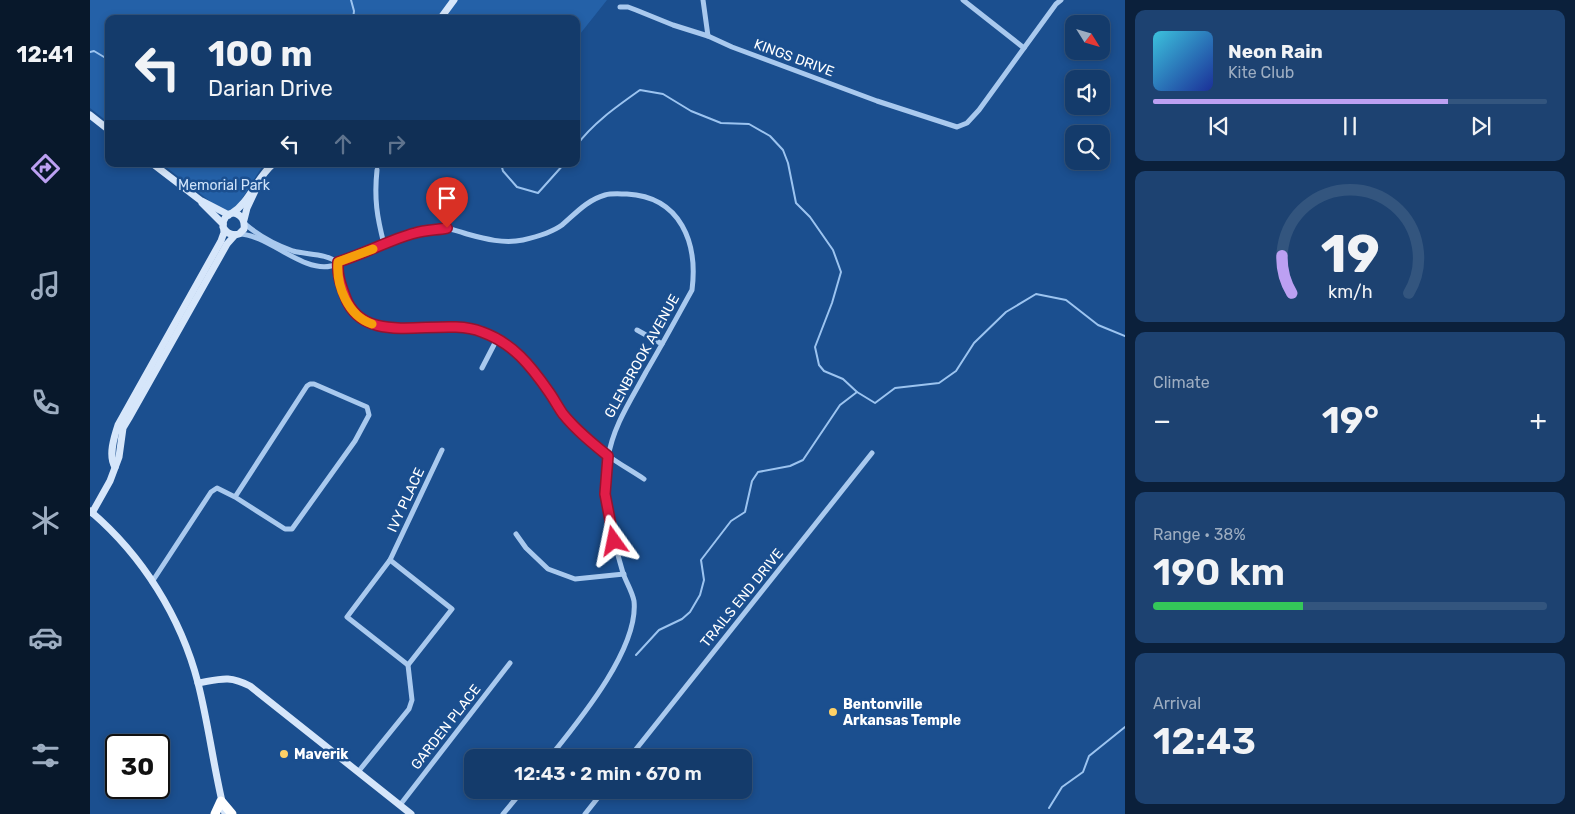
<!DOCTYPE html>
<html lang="en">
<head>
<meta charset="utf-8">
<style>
  :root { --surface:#143b6b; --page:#1d4271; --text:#f1f3f6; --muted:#9dadc1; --line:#33557e; --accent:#bca0f2 }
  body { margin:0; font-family:Rubik,sans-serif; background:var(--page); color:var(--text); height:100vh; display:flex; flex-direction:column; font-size:19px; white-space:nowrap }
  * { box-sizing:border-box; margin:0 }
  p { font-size:16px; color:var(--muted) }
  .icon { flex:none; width:28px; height:28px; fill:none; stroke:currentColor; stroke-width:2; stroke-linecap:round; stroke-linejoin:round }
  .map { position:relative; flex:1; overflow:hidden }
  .sheet { display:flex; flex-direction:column; gap:10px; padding:10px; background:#0b203b; width:450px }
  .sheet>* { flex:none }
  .guide { position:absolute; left:15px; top:15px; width:475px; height:152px; border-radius:10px; box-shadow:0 2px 8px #0003,0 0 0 1px var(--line); background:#143b6b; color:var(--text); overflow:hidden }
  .needle { width:32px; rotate:127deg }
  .tools { position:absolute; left:975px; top:15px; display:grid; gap:10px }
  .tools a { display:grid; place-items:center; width:45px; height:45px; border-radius:10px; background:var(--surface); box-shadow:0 2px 8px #0003,0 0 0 1px var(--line); font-size:25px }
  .speed { position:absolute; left:15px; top:734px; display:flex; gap:10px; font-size:25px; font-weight:700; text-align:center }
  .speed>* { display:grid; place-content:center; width:65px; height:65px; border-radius:50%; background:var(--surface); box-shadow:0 2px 8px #0003,0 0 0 1px var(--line); line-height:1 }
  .speed .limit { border:2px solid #111; border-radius:8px; background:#fff; color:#111 }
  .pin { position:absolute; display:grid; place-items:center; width:42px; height:42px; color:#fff; margin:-51px -21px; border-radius:50% 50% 50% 0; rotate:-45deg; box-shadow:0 0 5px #0007 }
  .pin .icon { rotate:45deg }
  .me { position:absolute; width:55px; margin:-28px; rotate:348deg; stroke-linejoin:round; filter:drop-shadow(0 0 4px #0008) }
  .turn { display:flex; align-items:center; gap:18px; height:105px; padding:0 20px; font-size:22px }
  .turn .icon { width:65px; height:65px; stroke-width:2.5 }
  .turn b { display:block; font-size:35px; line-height:42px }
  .lanes { display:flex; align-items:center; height:48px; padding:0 20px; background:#0003; justify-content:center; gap:25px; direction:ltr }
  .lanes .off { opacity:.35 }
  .big { font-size:38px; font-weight:600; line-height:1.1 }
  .sheet .card { flex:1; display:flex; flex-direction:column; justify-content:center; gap:8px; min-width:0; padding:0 18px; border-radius:10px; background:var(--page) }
  .sheet .dial { align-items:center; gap:0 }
  .dial svg { height:130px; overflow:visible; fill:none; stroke:var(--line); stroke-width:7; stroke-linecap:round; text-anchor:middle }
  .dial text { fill:var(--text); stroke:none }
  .song { display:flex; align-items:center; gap:15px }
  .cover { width:60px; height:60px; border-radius:8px; background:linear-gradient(135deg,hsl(190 70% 55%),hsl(230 70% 35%)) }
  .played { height:5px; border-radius:2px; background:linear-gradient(90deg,var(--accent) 75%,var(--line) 75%) }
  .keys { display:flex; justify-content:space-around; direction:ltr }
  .heat { display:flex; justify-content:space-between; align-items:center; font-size:28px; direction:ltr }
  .charge { height:8px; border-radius:4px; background:linear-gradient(90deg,#34c759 38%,var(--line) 0) }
  .trip { position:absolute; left:374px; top:749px; width:288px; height:50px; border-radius:10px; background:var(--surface); box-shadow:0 2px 8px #0003,0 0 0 1px var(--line); font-weight:600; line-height:50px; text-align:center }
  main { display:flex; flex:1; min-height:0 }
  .dock { display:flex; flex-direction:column; width:90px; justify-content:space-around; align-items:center; background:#08182b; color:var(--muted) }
  .dock .icon { width:35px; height:35px }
  .dock .active { color:var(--accent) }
  .dock b { font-size:22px; color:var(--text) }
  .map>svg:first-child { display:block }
  .green { fill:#2461a8 }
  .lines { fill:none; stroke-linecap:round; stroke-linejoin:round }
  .stream { stroke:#9cc4f0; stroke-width:2 }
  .street { stroke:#a9c9ee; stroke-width:5 }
  .secondary { stroke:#d6e6fa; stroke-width:7 }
  .highway { stroke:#fff; stroke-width:9 }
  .route-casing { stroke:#92132f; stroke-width:12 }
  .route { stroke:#e11d48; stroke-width:9 }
  .slow { stroke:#f59e0b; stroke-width:9 }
  .poi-dot { fill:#ffd166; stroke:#1b4f8f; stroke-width:2 }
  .labels { text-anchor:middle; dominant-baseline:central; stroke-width:5; stroke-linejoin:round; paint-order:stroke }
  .street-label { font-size:14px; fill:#fff; stroke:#1b4f8f }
  .park-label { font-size:14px; fill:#cfe3fa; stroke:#1b4f8f }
  .poi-label { font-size:14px; font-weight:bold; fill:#fff; stroke:#1b4f8f; text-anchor:start }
</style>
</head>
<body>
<main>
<nav class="dock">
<b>12:41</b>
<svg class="icon active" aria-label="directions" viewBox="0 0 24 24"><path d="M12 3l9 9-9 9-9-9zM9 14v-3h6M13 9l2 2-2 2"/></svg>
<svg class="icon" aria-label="music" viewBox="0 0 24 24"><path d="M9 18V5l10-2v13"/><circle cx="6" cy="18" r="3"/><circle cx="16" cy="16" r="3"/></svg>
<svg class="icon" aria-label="phone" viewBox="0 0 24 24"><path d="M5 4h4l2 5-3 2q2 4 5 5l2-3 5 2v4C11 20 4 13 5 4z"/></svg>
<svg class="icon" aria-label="climate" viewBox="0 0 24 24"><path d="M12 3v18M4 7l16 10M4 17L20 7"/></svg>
<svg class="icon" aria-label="car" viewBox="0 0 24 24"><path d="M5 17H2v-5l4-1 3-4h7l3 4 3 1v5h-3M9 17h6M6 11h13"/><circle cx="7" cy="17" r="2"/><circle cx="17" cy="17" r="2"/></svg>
<svg class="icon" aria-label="filters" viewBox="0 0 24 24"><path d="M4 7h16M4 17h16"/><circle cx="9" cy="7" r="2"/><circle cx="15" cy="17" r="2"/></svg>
</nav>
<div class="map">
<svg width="1035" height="814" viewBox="0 0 1035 814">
  <rect width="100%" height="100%" fill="#1b4f8f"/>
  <g class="green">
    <path d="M0,0H517L486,39V19H19V123L0,108Z"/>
    <path d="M72,164H175C166,173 151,205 142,210C138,212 134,210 130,209Z"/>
  </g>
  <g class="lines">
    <g class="stream">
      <path d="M261,0L264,11L263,19"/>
      <path d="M0,52L4,51L19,60"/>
      <path d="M486,146C503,123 526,107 550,90L573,94L601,111L631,123L659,124L680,136L693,150L698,163L706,203L720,217L743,250L751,272L742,303L725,347L729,365L734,371L753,379L767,392L785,403L805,388L849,383L866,371L884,343L916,312L946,294L976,300L1008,325L1035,336"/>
      <path d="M411,164L413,171L427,187L448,193L474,164"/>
      <path d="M546,655L569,630L592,619L600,612L610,595L614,580L611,560L641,521L655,512L662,481L668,472L700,466L713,460L750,405L767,392"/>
      <path d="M959,808L972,787L993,772L999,756L1035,727"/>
    </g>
    <g class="street">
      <path d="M613,0L618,36"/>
      <path d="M873,0L934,48"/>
      <path d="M530,7H538L546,10L583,25L618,36L642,47L787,101L867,127L877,123L889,110L966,4L971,0"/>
      <path d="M287,170C284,199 287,217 294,244"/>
      <path d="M155,224C168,235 186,245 203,251C218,255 236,253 248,263"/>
      <path d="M149,234C177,234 213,273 241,266C244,266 248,263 251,261C285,250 318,229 355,229C362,228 370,232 377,234C395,239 414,244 433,240C446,237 461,233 472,225C485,214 497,200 515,195C522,193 530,194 537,194C591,197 608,243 602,290C587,317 572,345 556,372C541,400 523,426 518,458C511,497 522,535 533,573C536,582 542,591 544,601C549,649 488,722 459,758"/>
      <path d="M248,263C247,275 250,284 255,296C258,305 263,314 272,320C299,338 357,320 391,331C444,348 458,403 495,438C512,454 534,466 554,479"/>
      <path d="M547,330L572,344"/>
      <path d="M392,368L407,339"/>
      <path d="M426,534L436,548L458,569L485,579L534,574"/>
      <path d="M62,582L121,492L127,488L145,497L195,529H202L265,441L279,415L277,407L224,384H220L217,386L145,497"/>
      <path d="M318,665L257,617L300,560L352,450"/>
      <path d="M539,758L782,453"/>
      <path d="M268,772L319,709L322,700L318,665L362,609L300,560"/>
      <path d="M310,805L420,663"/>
      <path d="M413,814L433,790"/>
      <path d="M495,814L514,790"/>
    </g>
    <g class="secondary">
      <path d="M350,19L364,0"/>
      <path d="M0,115L19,130"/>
      <path d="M63,164L110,200L139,215"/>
      <path d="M112,203L133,224"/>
      <path d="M142,213C159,203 167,177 183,164"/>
      <path d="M154,220L157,208L165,191"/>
      <path d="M25,467C18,456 24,437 28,425L131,241C132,238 133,235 134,233C134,228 132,224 134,220C140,207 156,214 154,229L149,234C142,236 137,234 133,227"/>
      <path d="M0,511C52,555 91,617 108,683C119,726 124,771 135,814"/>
      <path d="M2,513L20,481L29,457L33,428L39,418L137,244L145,235"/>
      <path d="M108,683C131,679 139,675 160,686L321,814"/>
    </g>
    <path class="highway" d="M125,814L131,801L142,814"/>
  </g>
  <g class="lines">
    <defs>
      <path id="route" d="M357,228C347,230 335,230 325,233C299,240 274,254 248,262C247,275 251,285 255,296C274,351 350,315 392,332C423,343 441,366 459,392C464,399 468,407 473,414C486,430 502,443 518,456L515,494L524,541"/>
    </defs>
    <use href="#route" class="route-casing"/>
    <use href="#route" class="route"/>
    <path class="slow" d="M282,324C258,316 246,286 248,262L283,249"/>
  </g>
  <g class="poi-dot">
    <circle cx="743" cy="712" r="5"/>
    <circle cx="194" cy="754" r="5"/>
  </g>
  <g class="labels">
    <g class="street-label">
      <text transform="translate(704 58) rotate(20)">KINGS DRIVE</text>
      <text transform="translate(552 356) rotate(-61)">GLENBROOK AVENUE</text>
      <text transform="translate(316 500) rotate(-65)">IVY PLACE</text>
      <text transform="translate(652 598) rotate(-51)">TRAILS END DRIVE</text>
      <text transform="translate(356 727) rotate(-52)">GARDEN PLACE</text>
    </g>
    <g class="park-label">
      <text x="134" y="185">Memorial Park</text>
    </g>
    <g class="poi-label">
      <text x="753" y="704">Bentonville<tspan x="753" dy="16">Arkansas Temple</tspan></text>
      <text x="204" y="754">Maverik</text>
    </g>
  </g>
</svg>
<div class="tools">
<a><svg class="needle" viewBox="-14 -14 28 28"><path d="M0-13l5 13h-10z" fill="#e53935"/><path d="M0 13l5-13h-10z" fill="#9dadc1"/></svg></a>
<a><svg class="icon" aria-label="sound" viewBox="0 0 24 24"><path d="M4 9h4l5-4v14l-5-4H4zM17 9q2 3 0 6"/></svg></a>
<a><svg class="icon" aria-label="search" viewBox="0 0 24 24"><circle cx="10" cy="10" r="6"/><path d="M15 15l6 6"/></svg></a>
</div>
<div class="speed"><div class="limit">30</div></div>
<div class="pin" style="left:357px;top:228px;background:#d93025"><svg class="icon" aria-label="arrive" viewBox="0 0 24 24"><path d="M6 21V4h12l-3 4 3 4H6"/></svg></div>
<svg class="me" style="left:524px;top:541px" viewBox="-20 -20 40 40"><path d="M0-17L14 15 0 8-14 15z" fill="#e11d48" stroke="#fff" stroke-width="4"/></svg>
<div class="trip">12:43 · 2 min · 670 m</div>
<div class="guide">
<div class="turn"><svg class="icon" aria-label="left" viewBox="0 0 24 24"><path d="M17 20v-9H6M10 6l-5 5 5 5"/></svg><div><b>100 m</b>Darian Drive</div></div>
<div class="lanes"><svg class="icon" aria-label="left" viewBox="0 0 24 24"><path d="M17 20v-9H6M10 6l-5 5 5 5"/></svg><svg class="icon off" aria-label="ahead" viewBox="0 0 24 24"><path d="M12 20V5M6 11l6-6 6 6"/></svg><svg class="icon off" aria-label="right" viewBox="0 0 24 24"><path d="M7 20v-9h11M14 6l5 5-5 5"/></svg></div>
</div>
</div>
<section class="sheet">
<div class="card">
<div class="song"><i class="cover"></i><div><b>Neon Rain</b><p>Kite Club</p></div></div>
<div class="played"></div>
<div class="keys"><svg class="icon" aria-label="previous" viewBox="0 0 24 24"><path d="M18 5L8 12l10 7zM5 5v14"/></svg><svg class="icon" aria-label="pause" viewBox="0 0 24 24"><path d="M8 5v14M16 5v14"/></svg><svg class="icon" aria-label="next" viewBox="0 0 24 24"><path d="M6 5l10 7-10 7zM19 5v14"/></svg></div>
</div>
<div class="card dial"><svg viewBox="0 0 100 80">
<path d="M14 69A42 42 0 1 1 86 69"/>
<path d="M14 69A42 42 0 0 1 8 46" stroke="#bca0f2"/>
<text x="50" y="56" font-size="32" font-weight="700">19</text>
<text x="50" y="72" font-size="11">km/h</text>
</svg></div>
<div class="card"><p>Climate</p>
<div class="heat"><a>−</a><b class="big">19°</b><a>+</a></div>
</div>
<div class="card"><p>Range · 38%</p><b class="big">190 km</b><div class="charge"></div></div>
<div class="card"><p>Arrival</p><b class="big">12:43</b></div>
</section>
</main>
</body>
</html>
